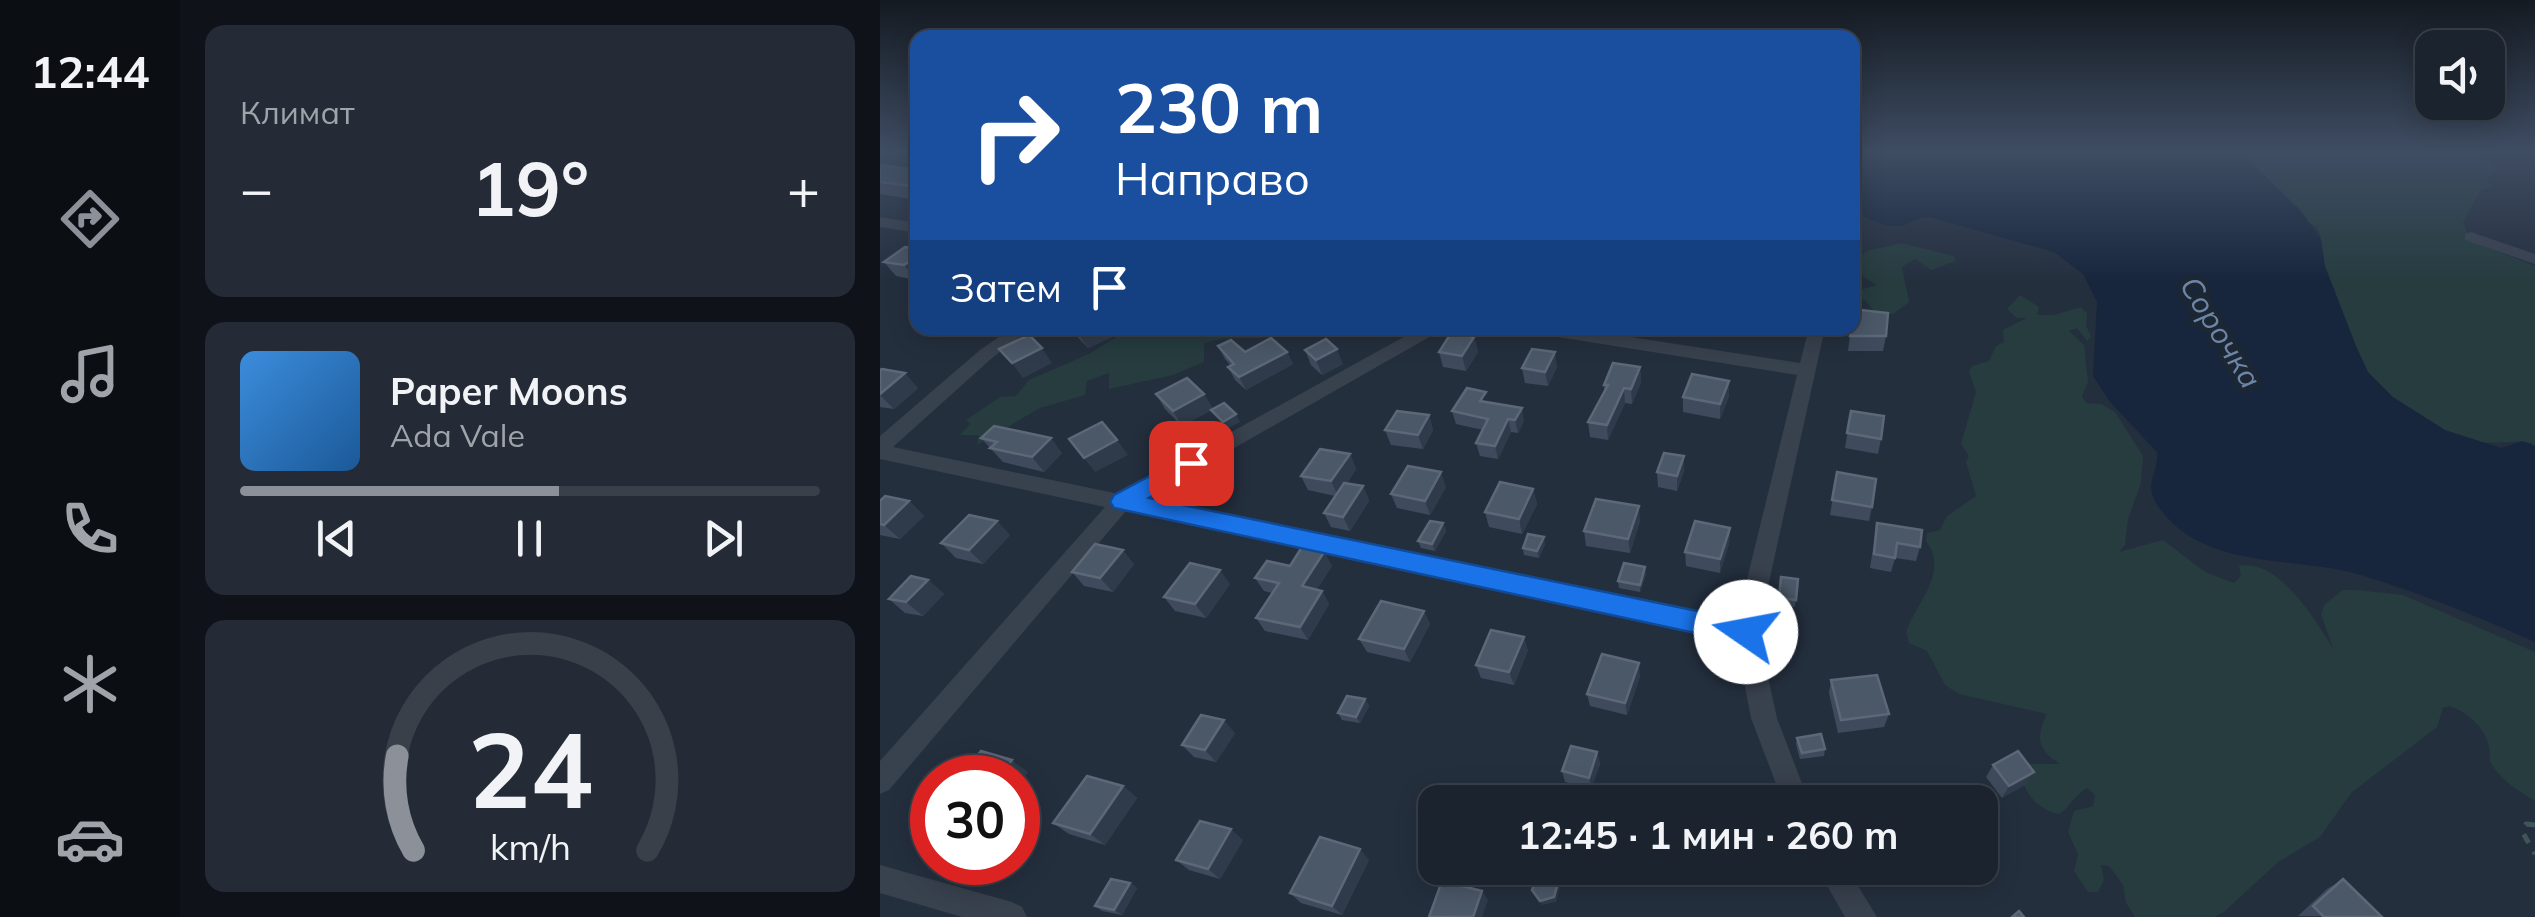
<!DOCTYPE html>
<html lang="ru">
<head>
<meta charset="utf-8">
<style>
  :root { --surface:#1b232e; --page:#242b36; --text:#f1f3f6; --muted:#a0a4aa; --line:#39404a; --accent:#8c9099 }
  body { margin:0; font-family:Mulish,sans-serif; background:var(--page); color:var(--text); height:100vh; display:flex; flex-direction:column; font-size:38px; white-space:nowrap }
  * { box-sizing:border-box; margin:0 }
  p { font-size:32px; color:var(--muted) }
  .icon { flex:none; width:55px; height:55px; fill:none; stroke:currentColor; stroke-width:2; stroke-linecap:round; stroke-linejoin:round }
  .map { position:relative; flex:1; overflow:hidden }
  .details { display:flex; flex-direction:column; gap:25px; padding:25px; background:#0f1319; width:700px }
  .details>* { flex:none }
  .guide { position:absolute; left:30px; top:30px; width:950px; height:305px; border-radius:20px; box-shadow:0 5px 25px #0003,0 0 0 2px var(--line); background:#1a4fa0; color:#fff; overflow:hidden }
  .controls { position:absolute; left:1535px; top:30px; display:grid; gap:20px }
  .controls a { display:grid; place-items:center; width:90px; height:90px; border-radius:20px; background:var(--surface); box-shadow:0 5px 25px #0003,0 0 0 2px var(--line); font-size:50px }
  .speed { position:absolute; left:30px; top:755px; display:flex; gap:20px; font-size:50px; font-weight:700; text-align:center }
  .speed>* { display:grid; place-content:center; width:130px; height:130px; border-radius:50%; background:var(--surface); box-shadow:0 5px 25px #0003,0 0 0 2px var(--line); line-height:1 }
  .speed .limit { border:15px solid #d22; background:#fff; color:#111 }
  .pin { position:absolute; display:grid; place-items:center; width:85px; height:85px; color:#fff; margin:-42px; border-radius:20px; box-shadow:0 5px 15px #0006 }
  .me { position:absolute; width:110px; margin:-55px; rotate:282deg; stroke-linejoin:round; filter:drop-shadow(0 0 8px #0008) }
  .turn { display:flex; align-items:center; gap:35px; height:210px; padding:0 40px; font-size:45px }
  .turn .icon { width:130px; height:130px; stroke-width:2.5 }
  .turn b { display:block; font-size:70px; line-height:85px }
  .then { display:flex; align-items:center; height:95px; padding:0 40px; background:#0003; gap:20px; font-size:38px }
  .big { font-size:75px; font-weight:700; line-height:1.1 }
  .details .card { flex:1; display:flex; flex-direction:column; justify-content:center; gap:15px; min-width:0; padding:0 35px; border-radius:20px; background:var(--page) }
  .details .dial { align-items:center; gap:0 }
  .dial svg { height:260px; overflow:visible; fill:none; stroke:var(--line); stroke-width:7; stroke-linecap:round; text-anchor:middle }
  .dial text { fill:var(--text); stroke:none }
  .song { display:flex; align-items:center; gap:30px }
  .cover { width:120px; height:120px; border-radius:15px; background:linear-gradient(135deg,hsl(210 70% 55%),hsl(210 70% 35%)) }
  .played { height:10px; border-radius:5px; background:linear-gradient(90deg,var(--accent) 55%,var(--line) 55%) }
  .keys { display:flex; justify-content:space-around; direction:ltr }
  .heat { display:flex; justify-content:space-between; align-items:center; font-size:55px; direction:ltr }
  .trip { position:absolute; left:538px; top:785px; width:580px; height:100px; border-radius:20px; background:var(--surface); box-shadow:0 5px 25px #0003,0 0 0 2px var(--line); font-weight:700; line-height:100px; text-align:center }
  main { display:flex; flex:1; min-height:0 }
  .tabs { display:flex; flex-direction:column; width:180px; justify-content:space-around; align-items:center; background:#0b0e12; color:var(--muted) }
  .tabs .icon { width:70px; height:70px }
  .tabs .active { color:var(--accent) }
  .tabs b { font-size:45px; color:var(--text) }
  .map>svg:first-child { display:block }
  .green { fill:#263c3f }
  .water { fill:#17263c }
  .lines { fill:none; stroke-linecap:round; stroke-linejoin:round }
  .path { stroke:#3f5557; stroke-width:5; stroke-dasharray:10 10; stroke-linecap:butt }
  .street { fill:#38414e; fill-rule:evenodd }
  .wall { fill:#3f4b5c }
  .shaded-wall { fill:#2f3b4b }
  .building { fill:#4b5868; stroke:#5c6777; stroke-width:2.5 }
  .route { fill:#1a73e8; stroke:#114b97; stroke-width:2.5 }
  .labels { text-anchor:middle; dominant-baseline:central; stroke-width:10; stroke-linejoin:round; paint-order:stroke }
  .water-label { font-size:30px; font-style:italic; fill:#6d86a8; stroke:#1d2633 }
</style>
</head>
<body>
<main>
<nav class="tabs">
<b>12:44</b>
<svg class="icon active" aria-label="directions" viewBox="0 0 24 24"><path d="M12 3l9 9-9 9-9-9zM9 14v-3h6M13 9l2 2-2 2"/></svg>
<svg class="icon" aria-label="music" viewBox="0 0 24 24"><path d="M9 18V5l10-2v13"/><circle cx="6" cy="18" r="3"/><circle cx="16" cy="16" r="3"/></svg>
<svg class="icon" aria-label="phone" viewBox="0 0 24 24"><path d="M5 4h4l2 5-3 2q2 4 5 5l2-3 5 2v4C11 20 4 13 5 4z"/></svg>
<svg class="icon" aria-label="climate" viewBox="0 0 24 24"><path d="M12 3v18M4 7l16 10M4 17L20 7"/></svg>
<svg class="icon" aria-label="car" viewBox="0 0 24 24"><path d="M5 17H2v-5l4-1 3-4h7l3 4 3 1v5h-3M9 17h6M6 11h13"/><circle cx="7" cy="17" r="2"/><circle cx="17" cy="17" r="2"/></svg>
</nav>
<section class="details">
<div class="card"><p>Климат</p>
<div class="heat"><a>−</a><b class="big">19°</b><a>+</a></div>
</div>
<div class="card">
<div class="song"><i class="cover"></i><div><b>Paper Moons</b><p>Ada Vale</p></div></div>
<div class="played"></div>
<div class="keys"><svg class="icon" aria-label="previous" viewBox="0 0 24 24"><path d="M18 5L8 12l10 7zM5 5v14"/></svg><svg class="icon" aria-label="pause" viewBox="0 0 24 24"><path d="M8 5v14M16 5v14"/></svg><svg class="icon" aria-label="next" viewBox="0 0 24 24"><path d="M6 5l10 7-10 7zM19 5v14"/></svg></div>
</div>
<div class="card dial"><svg viewBox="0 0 100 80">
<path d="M14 69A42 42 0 1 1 86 69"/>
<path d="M14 69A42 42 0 0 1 9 40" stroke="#8c9099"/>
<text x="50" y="56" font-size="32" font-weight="700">24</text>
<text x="50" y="72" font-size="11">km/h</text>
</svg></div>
</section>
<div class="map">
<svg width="1655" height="917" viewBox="0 0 1655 917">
  <rect width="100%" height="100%" fill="#242f3e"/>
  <g class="green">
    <path d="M1350,152H1601L1617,170L1607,178L1612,186L1600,191L1583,222L1591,241L1655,266V448L1652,443C1628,439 1610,446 1583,440C1554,433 1498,394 1480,370C1466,351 1444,273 1434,245L1441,237L1437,227L1424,220Z"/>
    <path d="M1021,243L1074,256L1076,261L1051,270L1035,259L1022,267L1029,302L1013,314H996L985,300L973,299V292L997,285L973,271V263L987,251Z"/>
    <path d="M1140,295L1159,307L1157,315H1174L1201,307L1207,313L1206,325L1211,337L1207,341L1197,328L1189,331L1204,345L1208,382L1202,396L1206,403L1221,404L1235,412L1263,456L1261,483L1248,519L1245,545L1239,552L1283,540L1325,572L1354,583L1361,576L1359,566C1399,558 1435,620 1453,648L1441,614L1445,604L1463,590H1477L1523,595L1655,652V801C1640,792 1622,781 1612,765C1608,758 1611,751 1608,743C1604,726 1585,711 1569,706L1563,708L1557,727L1471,793L1440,837L1398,862L1344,912L1334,917H1255L1246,903L1243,885L1229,866L1221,865L1224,880L1218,892H1208L1194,871L1198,854L1188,832L1194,811L1213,806L1215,795L1207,788C1194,795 1191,807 1179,814C1156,809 1144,793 1140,770L1148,764H1180C1158,750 1155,738 1167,714L1079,694L1065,685L1047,651L1029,643L1026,632C1036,603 1070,571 1046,541L1047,533L1060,530L1067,516L1096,496L1086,462L1089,456L1081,444L1096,392L1089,372L1092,366L1109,361L1116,346L1124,342L1123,330L1147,318H1137L1127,309Z"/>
    <path d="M251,328H406L401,335C370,342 355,334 324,343V362L293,375L229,389V373L207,381L205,395L160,408L97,445L99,435H80L90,424L86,420L120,397L136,396L149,380L209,354Z"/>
  </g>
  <path class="water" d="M973,152H1361L1421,211L1441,239L1445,266L1476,346L1488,372L1513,397L1565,430L1621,448L1642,441L1655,446V642C1599,617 1543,594 1484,576C1417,555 1327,572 1280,509C1261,484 1279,475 1277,452L1230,402L1213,376L1217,302L1203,274L1174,252L1049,217C1036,217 1034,222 1024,225C1010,230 985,218 973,211Z"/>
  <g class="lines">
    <path class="path" d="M1655,825L1646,824L1643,833L1655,854"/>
    <g class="street">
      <path d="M0,217L38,223V233L0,227Z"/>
      <path d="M1591,232L1655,254V264L1585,240V234Z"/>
      <path d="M132,328H152L112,358L13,447L239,494L540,328H560L558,332L265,499L857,620L917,375L659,334L650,328H692L920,363L929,328H945L878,632L897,718L929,802H903L871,718L856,640L246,511L9,790L0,794V761L225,507L0,459V436L100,350Z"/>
      <path d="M0,865L132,902L142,907L147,917H82L0,893Z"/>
      <path d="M937,868H967L997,917H965Z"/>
    </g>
  </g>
  <g class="wall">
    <path d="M0,165L38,170V200L0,194Z"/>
    <path d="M25,247L36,280L16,276L4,262Z"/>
    <path d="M189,328H229L234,336L208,348Z"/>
    <path d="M454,328H483L465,337Z"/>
    <path d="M869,328H906L904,334Z"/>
    <path d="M971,328L1006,336L1003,351H968Z"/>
    <path d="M594,337L598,352L586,371L563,367L559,352Z"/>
    <path d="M338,346L365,352H407L413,364L366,390L355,380L348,367L351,366L345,359Z"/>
    <path d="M425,350L463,364L442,375L431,365Z"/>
    <path d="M677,367L668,386L645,383L642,368Z"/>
    <path d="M760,367L761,382L752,404L745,403L728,440L710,437L708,422L724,391V385Z"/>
    <path d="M0,370L38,388L14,409L0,407Z"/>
    <path d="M849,381V396L840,419L803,412V397Z"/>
    <path d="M276,394H324L333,409L302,426L285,409Z"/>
    <path d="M609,402L644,421L638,433L631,432L618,459L600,456L596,443L603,430L576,424L572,411Z"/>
    <path d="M971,411L1001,439L998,454L965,448Z"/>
    <path d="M549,415L553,430L543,449L511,445L505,430Z"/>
    <path d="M101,438L182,453L164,472L123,462Z"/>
    <path d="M470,454L476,469L467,483L483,486L489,501L470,531L451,527L444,513L455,496L428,490L421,476Z"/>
    <path d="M804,471L797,491L778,487L777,472Z"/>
    <path d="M957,472L992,507L989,521L950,515Z"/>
    <path d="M566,487L550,515L517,508L511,494Z"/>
    <path d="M653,489L657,504L642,534L609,527L605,512Z"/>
    <path d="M0,501H29L44,516L20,539L0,535Z"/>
    <path d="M760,521L750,553L706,546L704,531Z"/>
    <path d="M563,523L566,531L555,551L541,548L538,541Z"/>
    <path d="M997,523L1040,547L1036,561L1015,558L1011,572L990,568Z"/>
    <path d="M850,528L849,543L840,573L806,566L805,552Z"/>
    <path d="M130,535L103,564L76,558L61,543Z"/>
    <path d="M665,544L659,558L644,555L643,548Z"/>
    <path d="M444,552L452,566L437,589L442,591L449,604L428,640L385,631L376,618L392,593L384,591L375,578Z"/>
    <path d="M254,564L233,592L204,586L192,572Z"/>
    <path d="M766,574L760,592L739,588L738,581Z"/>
    <path d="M901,577L918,579L915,607L898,605Z"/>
    <path d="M48,580L64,594L43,616L25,613L9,599Z"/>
    <path d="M350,584L326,618L295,611L284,597Z"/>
    <path d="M544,611L550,624L530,662L487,652L479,639Z"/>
    <path d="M648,650L634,685L601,678L596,665Z"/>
    <path d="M760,676L747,715L710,706L707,694Z"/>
    <path d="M951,680L1009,714L1004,727L958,733L949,693Z"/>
    <path d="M485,699L489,706L480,723L462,720L458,713Z"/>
    <path d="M355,733L336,762L314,757L302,745Z"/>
    <path d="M917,738L945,749L944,756L920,759L916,744Z"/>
    <path d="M717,752L720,764L711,789L685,782L682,771Z"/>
    <path d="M1113,765L1146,784L1122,798L1106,777Z"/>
    <path d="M243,786L257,798L225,845L189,834L173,823Z"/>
    <path d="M363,840L340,879L309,870L296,860Z"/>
    <path d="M489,860L462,915L421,903L410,893Z"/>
    <path d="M76,862H127L116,878L91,871Z"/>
    <path d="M1463,879L1502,917L1418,916L1447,889Z"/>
    <path d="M250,883L257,888L242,915L222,911L215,906Z"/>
  </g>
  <g class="shaded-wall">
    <path d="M38,256V279L36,280L24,265Z"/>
    <path d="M210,328H229L234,336L208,348L198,334Z"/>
    <path d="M461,328H483L465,337Z"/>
    <path d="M594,337L598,352L586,371L582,356Z"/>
    <path d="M162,348L172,363L143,378L132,363Z"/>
    <path d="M457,349L463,364L442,375L436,360Z"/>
    <path d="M407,352L413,364L366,390L359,377Z"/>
    <path d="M675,352L677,367L668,386L665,372Z"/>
    <path d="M760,367L761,382L752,404L751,389Z"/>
    <path d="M25,373L38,388L14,409L0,395Z"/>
    <path d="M849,381V396L840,419V404Z"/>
    <path d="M744,388L745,403L728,440L727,425Z"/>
    <path d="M324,394L333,409L302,426L293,411Z"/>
    <path d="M642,408L644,421L638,433L635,420Z"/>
    <path d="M356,414L360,422L347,429L343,422Z"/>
    <path d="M549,415L553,430L543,449L538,435Z"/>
    <path d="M628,419L631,432L618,459L615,446Z"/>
    <path d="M171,438L182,453L164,472L152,457Z"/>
    <path d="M237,440L248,455L215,472L204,458Z"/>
    <path d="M470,454L476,469L458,496L451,481Z"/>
    <path d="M804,456V471L797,491V476Z"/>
    <path d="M561,472L566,487L550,515L545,501Z"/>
    <path d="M483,486L489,501L470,531L463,517Z"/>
    <path d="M653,489L657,504L642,534L639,519Z"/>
    <path d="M29,501L44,516L20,539L4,525Z"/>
    <path d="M759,506L760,521L750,553L748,539Z"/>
    <path d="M117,521L130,535L103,564L89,550Z"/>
    <path d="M563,523L566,531L555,551L552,544Z"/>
    <path d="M850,528L849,543L840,573V559Z"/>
    <path d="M664,537L665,544L659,558L657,551Z"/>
    <path d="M243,550L254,564L233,592L220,578Z"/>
    <path d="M444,552L452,566L430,600L422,586Z"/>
    <path d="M765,567L766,574L760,592V585Z"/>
    <path d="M340,570L350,584L326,618L315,604Z"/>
    <path d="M48,580L64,594L43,616L26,602Z"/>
    <path d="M442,591L449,604L428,640L420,627Z"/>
    <path d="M544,611L550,624L530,662L524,649Z"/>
    <path d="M644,637L648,650L634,685L629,672Z"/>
    <path d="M759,663L760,676L747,715L745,703Z"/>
    <path d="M485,699L489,706L480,723L476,717Z"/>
    <path d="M344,720L355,733L336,762L325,750Z"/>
    <path d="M717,752L720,764L711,789L709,778Z"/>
    <path d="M132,760L148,772L138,786V778H118Z"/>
    <path d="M1154,772L1146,784L1122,798L1129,786Z"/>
    <path d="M243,786L257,798L225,845L210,834Z"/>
    <path d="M138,823L150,831L138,848Z"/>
    <path d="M351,829L363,840L340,879L328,869Z"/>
    <path d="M480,849L489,860L462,915L452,906Z"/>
    <path d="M101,862H127L116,878L97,868Z"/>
    <path d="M682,868H685L676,902L662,905L660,901Z"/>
    <path d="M250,883L257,888L242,915L234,910Z"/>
    <path d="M602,891L608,900L602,917H593Z"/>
  </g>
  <g class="building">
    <path d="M0,165L38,170V187L0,182Z"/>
    <path d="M25,247L38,249V256L24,265L4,262Z"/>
    <path d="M981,310L1008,313L1006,336H970L972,322L979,323Z"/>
    <path d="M192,328H210L198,334Z"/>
    <path d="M571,333L594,337L582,356L559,352Z"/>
    <path d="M149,335L162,348L132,363L119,349Z"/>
    <path d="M391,338L407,352L359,377L348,367L354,364L338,346L351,340L365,352Z"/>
    <path d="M446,339L457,349L436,360L425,350Z"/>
    <path d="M652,349L675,352L665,372L642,368Z"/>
    <path d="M733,363L760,367L751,389L744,388L727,425L708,422L728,385H724Z"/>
    <path d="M2,369L25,373L0,394V370Z"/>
    <path d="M812,374L849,381L840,404L803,397Z"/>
    <path d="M307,378L324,394L293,411L276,394Z"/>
    <path d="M587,388L606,392L600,401L642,408L635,420L628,419L615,446L596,443L608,419L572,411Z"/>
    <path d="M344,403L356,414L343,422L331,410Z"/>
    <path d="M517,411L549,415L538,435L505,430Z"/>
    <path d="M971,411L1004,416L1001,439L967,433Z"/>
    <path d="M222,422L237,440L204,458L189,439Z"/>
    <path d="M114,426L171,438L152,457L110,448L117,442L101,438Z"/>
    <path d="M440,449L470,454L451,481L421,476Z"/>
    <path d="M784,453L804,456L797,476L777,472Z"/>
    <path d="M528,466L561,472L545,501L511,494Z"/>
    <path d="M957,472L996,479L992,507L952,500Z"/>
    <path d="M620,482L653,489L639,519L605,512Z"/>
    <path d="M464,483L483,486L463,517L444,513Z"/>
    <path d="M5,496L29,501L4,525L0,524V501Z"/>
    <path d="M716,499L759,506L748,539L704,531Z"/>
    <path d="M89,515L117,521L89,550L61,543Z"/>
    <path d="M550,521L563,523L552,544L538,541Z"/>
    <path d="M815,521L850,528L840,559L805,552Z"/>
    <path d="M997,523L1042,530L1040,547L1017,543L1015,558L994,554Z"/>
    <path d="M648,534L664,537L657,551L643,548Z"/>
    <path d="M215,544L243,550L220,578L192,572Z"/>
    <path d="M422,547L444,552L422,586L442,591L420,627L376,618L399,583L375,578L387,561L410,566Z"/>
    <path d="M310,563L340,570L315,604L284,597Z"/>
    <path d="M744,563L765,567L760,585L738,581Z"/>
    <path d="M31,576L48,580L26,602L9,599Z"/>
    <path d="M901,577L918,579L916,600L899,598Z"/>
    <path d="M501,601L544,611L524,649L479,639Z"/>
    <path d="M611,630L644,637L629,672L596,665Z"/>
    <path d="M722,654L759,663L745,703L707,694Z"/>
    <path d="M997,675L1009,714L961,720L951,680Z"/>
    <path d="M467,696L485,699L476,717L458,713Z"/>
    <path d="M321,715L344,720L325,750L302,745Z"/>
    <path d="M941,734L945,749L922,753L917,738Z"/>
    <path d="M691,746L717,752L709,778L682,771Z"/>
    <path d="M101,751L132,760L118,778H80Z"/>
    <path d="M1138,751L1154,772L1129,786L1113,765Z"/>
    <path d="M207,776L243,786L210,834L173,823Z"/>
    <path d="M1050,787L1060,802H1017Z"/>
    <path d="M320,821L351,829L328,869L296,860Z"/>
    <path d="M440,837L480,849L452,906L410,893Z"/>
    <path d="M79,862H101L97,868Z"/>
    <path d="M661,868H682L674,897L660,901L652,890Z"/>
    <path d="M231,879L250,883L234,910L215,906Z"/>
    <path d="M1463,879L1502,917H1444L1433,906Z"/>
    <path d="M562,881L602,891L593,917H549Z"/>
    <path d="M1139,911L1144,917H1132Z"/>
  </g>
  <linearGradient id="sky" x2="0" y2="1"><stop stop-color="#141a22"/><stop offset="0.54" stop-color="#3f4d63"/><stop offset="1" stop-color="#3f4d63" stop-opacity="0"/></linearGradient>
  <rect width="1655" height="281" fill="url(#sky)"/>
  <path class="route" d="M311,454L319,457L322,463L319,469L269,498L866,621L875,624L879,632L875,641L866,644L234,508L230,502L234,495Z"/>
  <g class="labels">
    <g class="water-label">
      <text transform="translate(1341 332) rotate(58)">Сорочка</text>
    </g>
  </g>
</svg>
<div class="controls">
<a><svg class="icon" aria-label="sound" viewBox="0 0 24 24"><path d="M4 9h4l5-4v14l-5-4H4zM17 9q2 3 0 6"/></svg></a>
</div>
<div class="speed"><div class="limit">30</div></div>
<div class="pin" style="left:311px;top:463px;background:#d93025"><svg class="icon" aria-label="arrive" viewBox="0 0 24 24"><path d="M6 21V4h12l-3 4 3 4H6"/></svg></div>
<svg class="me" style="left:866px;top:632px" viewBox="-20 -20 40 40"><circle r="19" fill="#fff"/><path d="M0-13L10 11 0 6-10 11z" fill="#1a73e8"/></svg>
<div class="trip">12:45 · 1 мин · 260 m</div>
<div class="guide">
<div class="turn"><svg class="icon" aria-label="right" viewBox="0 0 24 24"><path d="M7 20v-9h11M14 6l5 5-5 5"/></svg><div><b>230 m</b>Направо</div></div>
<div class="then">Затем<svg class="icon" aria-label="arrive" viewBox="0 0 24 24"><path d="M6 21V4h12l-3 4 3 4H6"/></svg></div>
</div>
</div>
</main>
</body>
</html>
